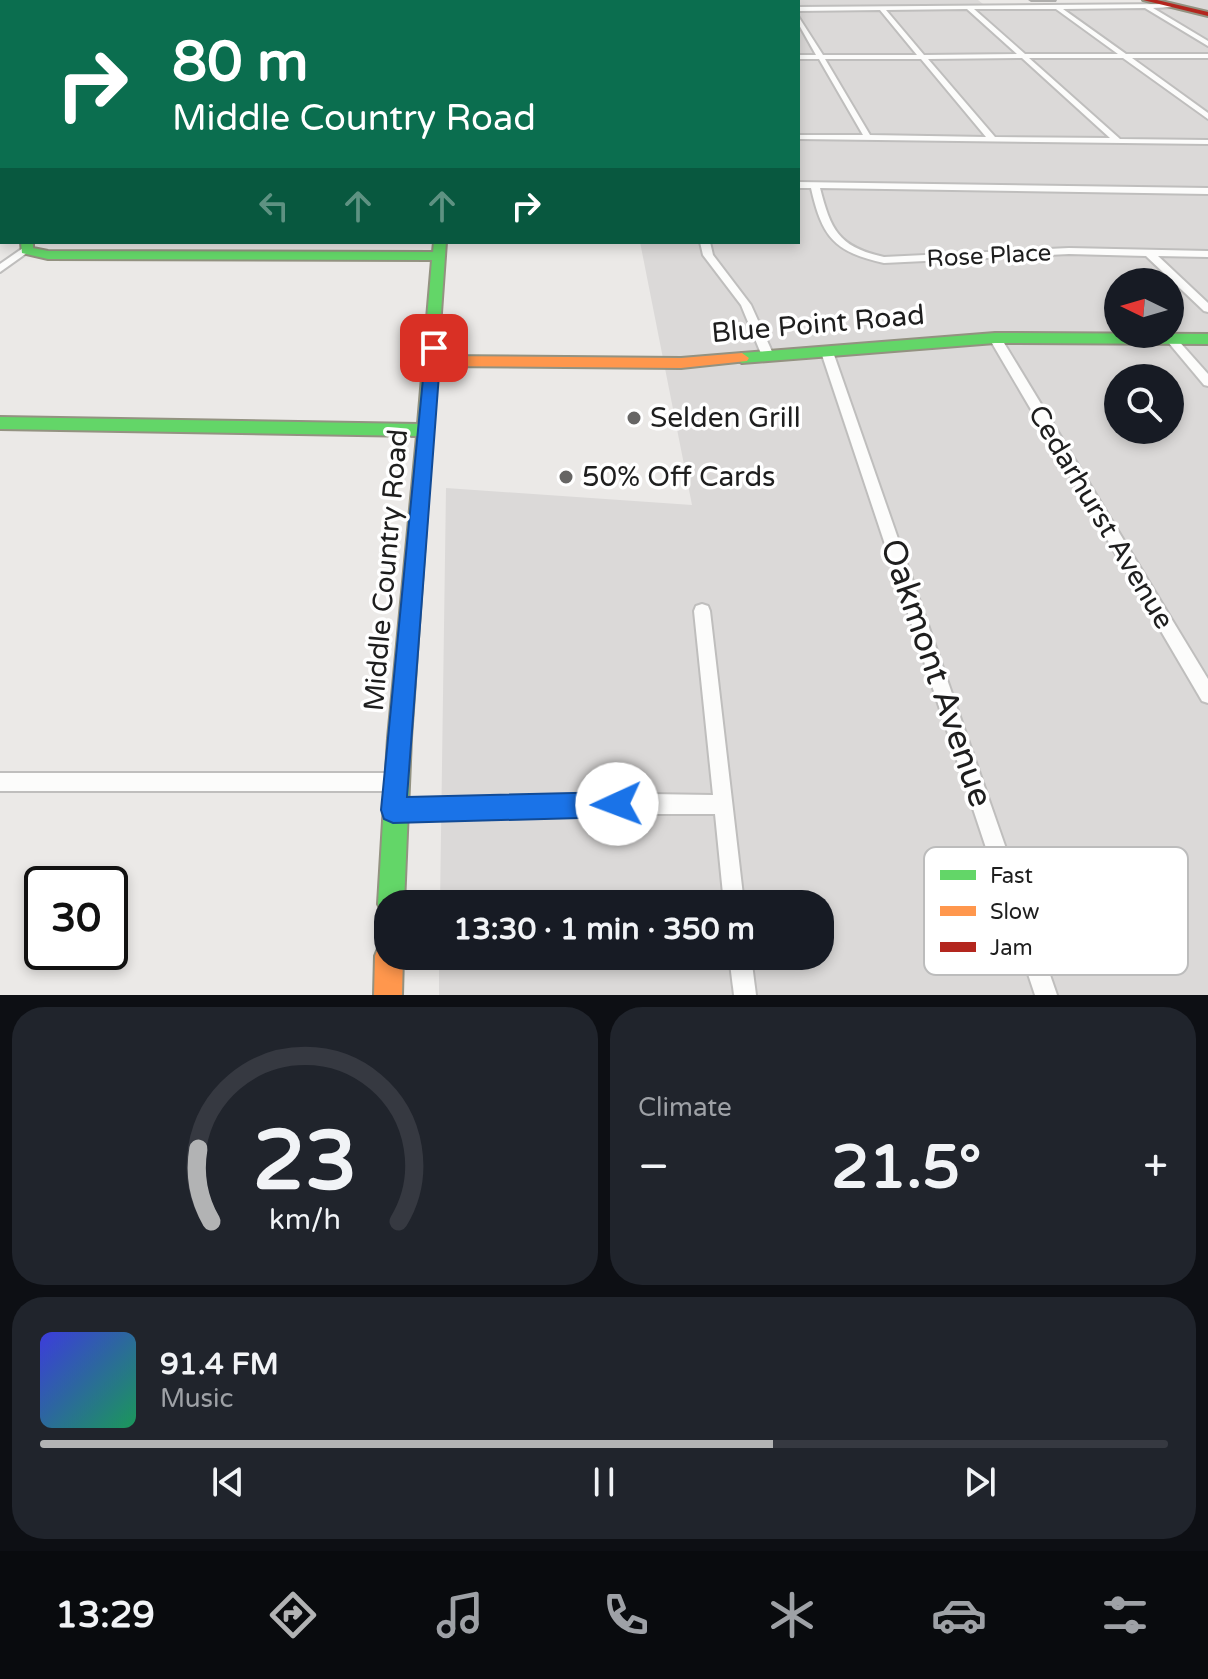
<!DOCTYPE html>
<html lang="en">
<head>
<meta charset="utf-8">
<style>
  :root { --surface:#171b24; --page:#20242c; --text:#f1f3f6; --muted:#9ea1a6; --line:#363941; --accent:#b2b3b4 }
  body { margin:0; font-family:"Varela Round",sans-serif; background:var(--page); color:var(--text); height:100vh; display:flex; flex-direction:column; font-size:30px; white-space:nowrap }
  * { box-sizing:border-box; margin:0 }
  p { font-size:26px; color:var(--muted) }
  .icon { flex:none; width:44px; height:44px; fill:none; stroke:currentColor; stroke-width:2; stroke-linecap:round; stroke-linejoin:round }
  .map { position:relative; height:995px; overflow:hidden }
  .details { display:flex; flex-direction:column; gap:12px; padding:12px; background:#0d0f14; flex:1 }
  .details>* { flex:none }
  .hud { position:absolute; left:0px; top:0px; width:800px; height:244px; box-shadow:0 4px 12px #0003; background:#0b6e4f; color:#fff; overflow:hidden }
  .needle { width:52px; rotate:275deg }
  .tools { position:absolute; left:1104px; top:268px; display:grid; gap:16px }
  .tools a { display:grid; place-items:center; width:80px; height:80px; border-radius:50%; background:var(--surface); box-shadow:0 4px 12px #0003; font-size:40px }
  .speed { position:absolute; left:24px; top:866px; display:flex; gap:16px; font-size:40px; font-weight:700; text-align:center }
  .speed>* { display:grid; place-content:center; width:104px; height:104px; border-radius:50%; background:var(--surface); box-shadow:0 4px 12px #0003; line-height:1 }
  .speed .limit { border:4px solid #111; border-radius:12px; background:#fff; color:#111 }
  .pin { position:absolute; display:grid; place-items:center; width:68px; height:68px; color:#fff; margin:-34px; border-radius:16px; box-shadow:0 4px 12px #0006 }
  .me { position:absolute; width:88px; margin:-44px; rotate:268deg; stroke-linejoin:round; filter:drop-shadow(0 0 6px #0008) }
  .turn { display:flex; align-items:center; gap:28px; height:168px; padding:0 40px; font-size:36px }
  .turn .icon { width:104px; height:104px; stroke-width:2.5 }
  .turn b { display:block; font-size:56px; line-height:68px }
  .lanes { display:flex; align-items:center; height:76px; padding:0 40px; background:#0003; justify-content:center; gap:40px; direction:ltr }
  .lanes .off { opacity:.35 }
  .big { font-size:60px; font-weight:700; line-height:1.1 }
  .details .card { flex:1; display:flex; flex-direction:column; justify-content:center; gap:12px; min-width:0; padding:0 28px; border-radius:32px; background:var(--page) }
  .details .dial { align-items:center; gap:0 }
  .dial svg { height:208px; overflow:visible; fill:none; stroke:var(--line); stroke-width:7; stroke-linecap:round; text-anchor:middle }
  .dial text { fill:var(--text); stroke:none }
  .song { display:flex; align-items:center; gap:24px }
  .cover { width:96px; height:96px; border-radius:12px; background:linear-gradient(135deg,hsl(240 70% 55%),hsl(150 70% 35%)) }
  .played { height:8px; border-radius:4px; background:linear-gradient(90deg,var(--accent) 65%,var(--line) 65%) }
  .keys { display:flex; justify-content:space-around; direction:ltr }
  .heat { display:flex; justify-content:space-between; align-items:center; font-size:44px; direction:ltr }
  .details .tiles { flex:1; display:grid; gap:12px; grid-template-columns:1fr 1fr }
  .card:last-child { grid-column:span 2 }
  .trip { position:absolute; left:374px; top:890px; width:460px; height:80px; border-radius:32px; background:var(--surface); box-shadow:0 4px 12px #0003; font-weight:700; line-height:80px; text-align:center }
  .tabs { display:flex; height:128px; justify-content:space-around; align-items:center; background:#090b0e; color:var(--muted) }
  .tabs .icon { width:56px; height:56px }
  .tabs .on { color:var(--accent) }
  .tabs b { font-size:36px; color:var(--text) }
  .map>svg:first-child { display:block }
  .residential { fill:#dbd9d8; fill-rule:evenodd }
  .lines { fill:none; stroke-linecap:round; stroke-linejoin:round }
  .street-casing { stroke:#bfbebd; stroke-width:4 }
  .fast-casing { stroke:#939281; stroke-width:4 }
  .slow-casing { stroke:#939281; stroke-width:4 }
  .jam-casing { stroke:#939281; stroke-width:4 }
  .street { fill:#fcfcfb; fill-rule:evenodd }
  .fast { fill:#63d668; fill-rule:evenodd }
  .slow { fill:#ff974d; fill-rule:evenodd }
  .jam { fill:#b3261e; fill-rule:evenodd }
  .wall { fill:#afaeac }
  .route { fill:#1a73e8; stroke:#114b97; stroke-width:2 }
  .poi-dot { fill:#666564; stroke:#fff; stroke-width:3 }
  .labels { text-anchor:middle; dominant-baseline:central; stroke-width:7; stroke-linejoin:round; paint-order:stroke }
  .far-street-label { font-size:24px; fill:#1e1e1e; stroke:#fff }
  .street-label { font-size:28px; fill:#1e1e1e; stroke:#fff }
  .poi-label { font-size:28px; fill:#1e1e1e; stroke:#fff; text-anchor:start }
  .near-street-label { font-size:34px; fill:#1e1e1e; stroke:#fff }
  .key { fill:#fff; stroke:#bcbcbc; stroke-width:2 }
  .key-label { font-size:22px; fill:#1e1e1e }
</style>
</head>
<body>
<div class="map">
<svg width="1208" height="995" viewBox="0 0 1208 995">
  <rect width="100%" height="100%" fill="#ebe9e7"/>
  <path class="residential" d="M484,0H978L988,8L1167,6L1148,0H1208V995H439V956H820V904H440L446,488L692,505L640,242H798V2ZM1118,282H1170V334H1118ZM1118,378H1170V430H1118Z"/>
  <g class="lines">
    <defs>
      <g id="street">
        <rect x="611" y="0" width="6" height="2"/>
        <path d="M1171,4L1173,7L1153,8L1208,41V46L1145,8L1063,9L1126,54H1208V58H1132L1208,113V119L1123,58H1029L1120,139L1208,140V144L798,139V135H863L819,59H798V55H816L798,23V16L823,55H917L880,10L798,11V7ZM967,9L1017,54L924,55L886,10ZM974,9H1056L1118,54H1025ZM1022,58L1110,138L995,137L928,59ZM825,59H921L986,137L870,135Z"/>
        <path d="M798,182L1208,188V194L820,188C831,231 839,247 884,257L1069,248L1208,251V257L1158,256L1208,303V312L1204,311L1146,256L1069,254L884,263C834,252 822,237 811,188H798Z"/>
        <path d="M700,242H710L713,255L751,305L774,356L772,359L768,360L762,356L741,305L703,255Z"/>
        <path d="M23,248L31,250L0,272V264Z"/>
        <path d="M995,334L1001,338L1208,679V703L1202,701L989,338Z"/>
        <path d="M1172,336L1176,338L1208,374V386L1204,385L1168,342V338Z"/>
        <path d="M827,348L833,352L1057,995H1035L821,352Z"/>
        <path d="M702,604L708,606L710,611L744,904H724L715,814H648L395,820L388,817L385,810L388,803L395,800L648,794L713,795L694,611L696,606Z"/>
        <path d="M0,773H395L402,775L404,782L402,789L395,791H0Z"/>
        <path d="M729,956H751L756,995H734Z"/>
      </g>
      <g id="fast">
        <path d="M21,242H33V248L48,251L433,252L434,242H446L411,738L404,904H388V916L382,913L378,904L388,738L417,436L0,429V417L418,424L432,260L48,259L22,253Z"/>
        <path d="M995,333L1208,334V344L995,343L742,363L735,358L742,353Z"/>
      </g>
      <g id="slow">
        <path d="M742,353L749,358L747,361L681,368L433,366L425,361L433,356L681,358Z"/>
        <path d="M388,942V956H403L402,995H374L375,956L379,946Z"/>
      </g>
      <g id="jam">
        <path d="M461,0H469L460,2Z"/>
        <path d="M1143,0H1157L1208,12V16Z"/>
        <rect x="0" y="165" width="2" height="6"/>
      </g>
    </defs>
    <use href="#street" class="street-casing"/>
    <use href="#fast" class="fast-casing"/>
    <use href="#slow" class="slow-casing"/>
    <use href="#jam" class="jam-casing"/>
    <use href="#street" class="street"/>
    <use href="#fast" class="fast"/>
    <use href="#slow" class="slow"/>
    <use href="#jam" class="jam"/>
  </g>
  <path class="wall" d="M1028,0H1057L1056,2H1031Z"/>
  <path class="route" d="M434,344L441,348L407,797L617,792L626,796L630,804L626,813L617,817L393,823L384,819L381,810L426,348Z"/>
  <g class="poi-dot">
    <circle cx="634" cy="418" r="8"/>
    <circle cx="566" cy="477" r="8"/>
  </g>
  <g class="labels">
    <g class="far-street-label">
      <text transform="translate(989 256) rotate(-3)">Rose Place</text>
    </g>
    <g class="street-label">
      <text transform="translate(818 324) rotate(-5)">Blue Point Road</text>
      <text transform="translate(1101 517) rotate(59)">Cedarhurst Avenue</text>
      <text transform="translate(386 570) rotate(-85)">Middle Country Road</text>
    </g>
    <g class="poi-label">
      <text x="650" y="418">Selden Grill</text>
      <text x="582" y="477">50% Off Cards</text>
    </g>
    <g class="near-street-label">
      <text transform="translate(936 673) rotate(71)">Oakmont Avenue</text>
    </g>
  </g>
  <rect x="924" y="847" width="264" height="128" rx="12" class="key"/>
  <rect x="940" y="870" width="36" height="10" fill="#63d668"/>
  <rect x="940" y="906" width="36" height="10" fill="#ff974d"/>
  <rect x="940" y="942" width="36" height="10" fill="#b3261e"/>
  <g class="key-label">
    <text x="990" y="883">Fast</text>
    <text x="990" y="919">Slow</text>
    <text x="990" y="955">Jam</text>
  </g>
</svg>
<div class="tools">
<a><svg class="needle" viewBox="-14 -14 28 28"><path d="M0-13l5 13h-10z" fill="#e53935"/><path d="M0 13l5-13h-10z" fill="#9ea1a6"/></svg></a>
<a><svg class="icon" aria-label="search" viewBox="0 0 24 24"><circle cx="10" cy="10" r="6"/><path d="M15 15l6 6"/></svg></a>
</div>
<div class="speed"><div class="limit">30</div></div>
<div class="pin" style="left:434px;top:348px;background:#d93025"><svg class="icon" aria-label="arrive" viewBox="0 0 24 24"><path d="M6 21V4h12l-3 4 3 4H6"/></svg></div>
<svg class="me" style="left:617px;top:804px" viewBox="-20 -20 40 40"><circle r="19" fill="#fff"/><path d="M0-13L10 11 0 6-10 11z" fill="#1a73e8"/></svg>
<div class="trip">13:30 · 1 min · 350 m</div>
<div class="hud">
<div class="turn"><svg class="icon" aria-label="right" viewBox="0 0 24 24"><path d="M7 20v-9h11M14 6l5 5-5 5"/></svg><div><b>80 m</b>Middle Country Road</div></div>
<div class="lanes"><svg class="icon off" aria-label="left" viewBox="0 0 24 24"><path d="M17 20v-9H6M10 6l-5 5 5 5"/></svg><svg class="icon off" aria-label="ahead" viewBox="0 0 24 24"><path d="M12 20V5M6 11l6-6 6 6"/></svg><svg class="icon off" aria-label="ahead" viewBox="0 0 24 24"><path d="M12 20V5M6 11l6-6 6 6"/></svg><svg class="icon" aria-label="right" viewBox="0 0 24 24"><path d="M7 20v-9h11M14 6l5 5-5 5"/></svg></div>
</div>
</div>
<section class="details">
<div class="tiles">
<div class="card dial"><svg viewBox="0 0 100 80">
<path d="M14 69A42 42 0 1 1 86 69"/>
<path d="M14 69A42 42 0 0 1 9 41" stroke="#b2b3b4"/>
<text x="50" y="56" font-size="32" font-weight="700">23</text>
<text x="50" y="72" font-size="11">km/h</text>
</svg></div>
<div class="card"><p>Climate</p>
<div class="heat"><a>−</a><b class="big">21.5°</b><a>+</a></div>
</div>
<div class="card">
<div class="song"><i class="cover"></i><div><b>91.4 FM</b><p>Music</p></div></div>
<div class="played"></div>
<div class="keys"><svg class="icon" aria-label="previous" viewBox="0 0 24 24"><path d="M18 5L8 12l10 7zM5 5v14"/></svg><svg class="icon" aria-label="pause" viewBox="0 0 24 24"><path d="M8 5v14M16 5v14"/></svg><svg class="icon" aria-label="next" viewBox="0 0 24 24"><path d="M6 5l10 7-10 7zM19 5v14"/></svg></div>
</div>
</div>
</section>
<nav class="tabs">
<b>13:29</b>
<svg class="icon on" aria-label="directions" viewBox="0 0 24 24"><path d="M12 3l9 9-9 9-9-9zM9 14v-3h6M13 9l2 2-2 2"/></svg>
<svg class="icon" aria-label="music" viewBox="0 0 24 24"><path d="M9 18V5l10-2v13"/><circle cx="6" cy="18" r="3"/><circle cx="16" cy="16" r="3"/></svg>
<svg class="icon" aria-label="phone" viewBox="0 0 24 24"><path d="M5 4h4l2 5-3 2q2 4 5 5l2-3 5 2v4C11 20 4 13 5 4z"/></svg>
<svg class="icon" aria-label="climate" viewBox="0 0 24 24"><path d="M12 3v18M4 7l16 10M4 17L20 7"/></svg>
<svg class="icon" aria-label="car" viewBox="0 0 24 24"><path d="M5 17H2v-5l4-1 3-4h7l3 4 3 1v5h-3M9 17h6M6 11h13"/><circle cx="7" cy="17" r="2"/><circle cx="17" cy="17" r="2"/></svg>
<svg class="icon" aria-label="filters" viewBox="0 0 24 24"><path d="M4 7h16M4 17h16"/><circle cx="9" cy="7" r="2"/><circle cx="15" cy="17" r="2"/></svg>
</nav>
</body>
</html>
